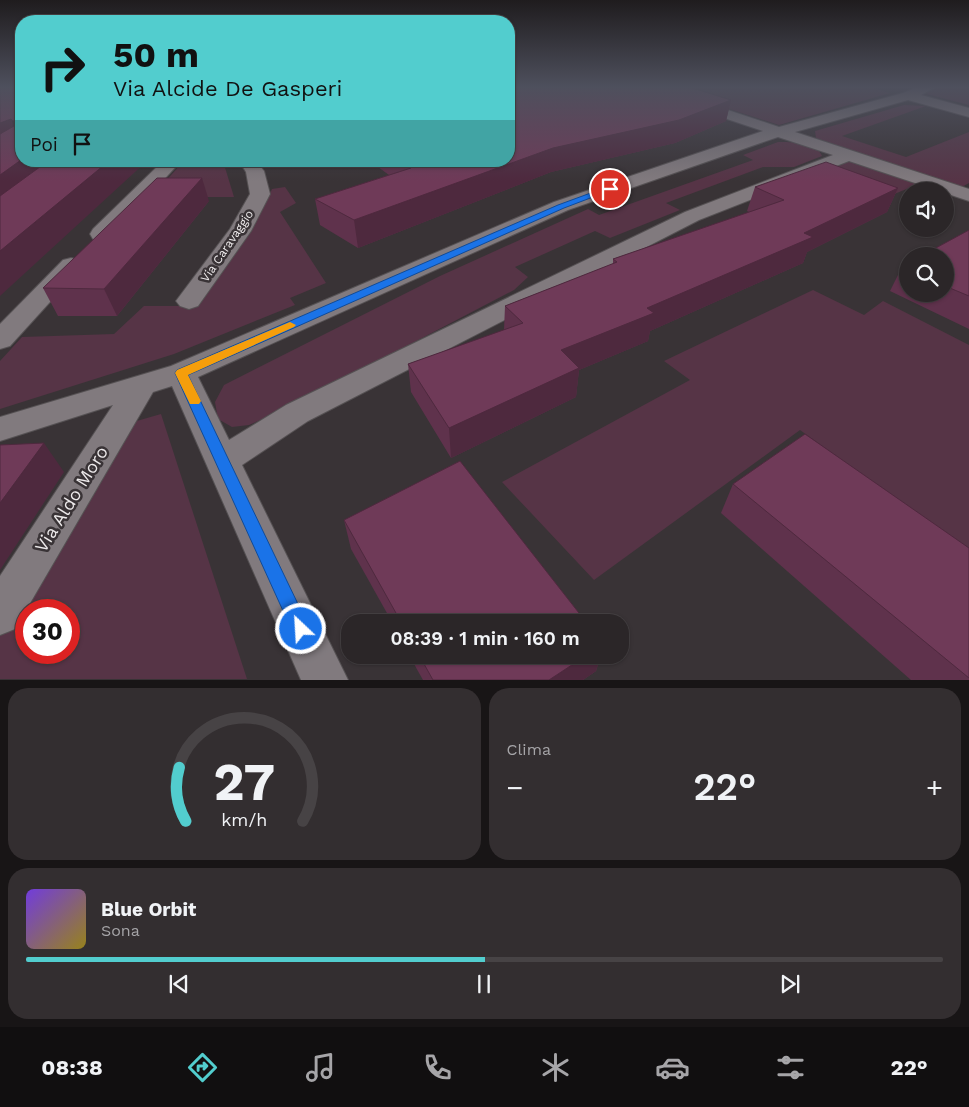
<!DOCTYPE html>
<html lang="it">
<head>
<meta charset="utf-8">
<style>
  :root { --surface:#2b2628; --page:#332e30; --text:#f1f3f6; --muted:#a6a5a8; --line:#474345; --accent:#52cdce }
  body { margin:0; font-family:"Work Sans",sans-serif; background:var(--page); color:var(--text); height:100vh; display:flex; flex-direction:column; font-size:19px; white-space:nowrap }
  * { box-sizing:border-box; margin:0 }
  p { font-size:16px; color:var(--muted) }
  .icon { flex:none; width:28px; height:28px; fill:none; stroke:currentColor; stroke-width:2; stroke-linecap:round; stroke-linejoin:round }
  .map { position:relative; height:680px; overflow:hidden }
  .panel { display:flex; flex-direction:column; gap:8px; padding:8px; background:#181516; flex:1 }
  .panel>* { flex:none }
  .top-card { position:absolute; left:15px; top:15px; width:500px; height:152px; border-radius:20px; box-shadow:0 1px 4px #0004,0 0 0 1px var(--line); background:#52cdce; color:#111; overflow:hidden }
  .tools { position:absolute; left:899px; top:182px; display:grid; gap:10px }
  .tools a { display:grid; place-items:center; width:55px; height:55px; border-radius:50%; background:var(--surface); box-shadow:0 1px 4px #0004,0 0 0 1px var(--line); font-size:25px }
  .speed { position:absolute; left:15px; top:599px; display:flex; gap:10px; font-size:25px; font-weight:700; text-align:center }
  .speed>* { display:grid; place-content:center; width:65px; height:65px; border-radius:50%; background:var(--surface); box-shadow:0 1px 4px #0004,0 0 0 1px var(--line); line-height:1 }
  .speed .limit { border:8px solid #d22; background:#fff; color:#111 }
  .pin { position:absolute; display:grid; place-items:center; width:42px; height:42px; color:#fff; margin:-21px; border:2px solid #fff; border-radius:50%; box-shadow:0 1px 5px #0007 }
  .me { position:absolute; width:55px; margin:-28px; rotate:335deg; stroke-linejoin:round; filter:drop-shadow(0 0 4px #0008) }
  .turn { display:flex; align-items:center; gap:18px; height:105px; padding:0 15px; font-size:22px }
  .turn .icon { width:65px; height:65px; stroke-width:2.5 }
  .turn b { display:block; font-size:35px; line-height:42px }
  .then { display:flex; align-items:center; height:48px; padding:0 15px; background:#0003; gap:10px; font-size:19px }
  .big { font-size:38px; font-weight:600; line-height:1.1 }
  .panel .tile { flex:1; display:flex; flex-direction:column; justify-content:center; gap:8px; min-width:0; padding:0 18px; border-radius:20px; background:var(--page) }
  .panel .dial { align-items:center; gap:0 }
  .dial svg { height:130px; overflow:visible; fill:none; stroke:var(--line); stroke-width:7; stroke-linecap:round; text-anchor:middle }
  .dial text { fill:var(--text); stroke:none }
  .song { display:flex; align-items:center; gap:15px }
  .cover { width:60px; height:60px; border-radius:8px; background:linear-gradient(135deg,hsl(260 70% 55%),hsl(50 70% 35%)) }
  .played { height:5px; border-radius:2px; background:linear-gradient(90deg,var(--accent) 50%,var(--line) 50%) }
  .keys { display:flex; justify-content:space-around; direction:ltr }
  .heat { display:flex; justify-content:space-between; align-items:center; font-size:28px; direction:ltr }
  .panel .tiles { flex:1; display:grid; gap:8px; grid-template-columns:1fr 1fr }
  .tile:last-child { grid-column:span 2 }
  .trip { position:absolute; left:341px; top:614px; width:288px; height:50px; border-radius:20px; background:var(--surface); box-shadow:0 1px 4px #0004,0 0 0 1px var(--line); font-weight:600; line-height:50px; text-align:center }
  .menu { display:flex; height:80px; justify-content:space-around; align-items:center; background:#110f10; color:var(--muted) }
  .menu .icon { width:35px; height:35px }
  .menu .selected { color:var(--accent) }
  .menu b { font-size:22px; color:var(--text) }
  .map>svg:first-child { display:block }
  .green { fill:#563446; fill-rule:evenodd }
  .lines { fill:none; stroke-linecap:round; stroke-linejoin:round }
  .minor-casing { stroke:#555153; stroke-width:2 }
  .minor { fill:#817a7e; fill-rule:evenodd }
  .wall { fill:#5f324c }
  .shaded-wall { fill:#4e293e }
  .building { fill:#6f3a58; stroke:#4e293e }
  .route { fill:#1a73e8; stroke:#114b97 }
  .slow { fill:#f59e0b }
  .labels { text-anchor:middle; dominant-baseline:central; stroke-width:5; stroke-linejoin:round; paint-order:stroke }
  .far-street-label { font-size:12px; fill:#edeaeb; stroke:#393336 }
  .near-street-label { font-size:18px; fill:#edeaeb; stroke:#393336 }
</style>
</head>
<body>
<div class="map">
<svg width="969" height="680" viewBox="0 0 969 680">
  <rect width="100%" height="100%" fill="#393336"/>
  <g class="green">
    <path d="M658,86H856L867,89L870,87L890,93L779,125Z"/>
    <path d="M942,86H969V105L923,93Z"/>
    <path d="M904,105L926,106L842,136L906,157L969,132V183L960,188L816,138L815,131Z"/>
    <path d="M778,142C791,142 817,142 822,156L794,167H763L666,203L680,210L610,238L595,231L515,267L528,277L514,290L292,406L249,425L232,427L218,419L215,402L224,385L440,276L588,209L599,215L753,160L743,155Z"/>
    <path d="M843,157L919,184L877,201L801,173Z"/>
    <path d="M184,161H223L234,197H151Z"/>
    <path d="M285,187L296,203L280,212L326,283L290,298L295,305L174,354L0,409V361L22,337L114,334L144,306H197L266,202L272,189Z"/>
    <path d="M813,290L864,315L883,301L969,345V552L800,430L594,580L502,482L690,380L664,361Z"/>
    <path d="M161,414L247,679H0V614L116,427ZM26,610H69V652H26Z"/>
  </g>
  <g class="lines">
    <defs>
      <g id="minor">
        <path d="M636,86H656L779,127L903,93L920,86H938L921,95L969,108V117L908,100L795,132L969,189V201L849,161L699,220L308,421L242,465L348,680H301L172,386L153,392L15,629L0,635V576L113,405L0,441V417L171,366L554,202L763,131L637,89ZM778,137L833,155L685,212L286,405L229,440L198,377L568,210Z"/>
        <path d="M163,161H181L109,239L101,240L93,239L90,234L93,229Z"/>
        <path d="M239,161H256L264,171L270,194L251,231L198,306L189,309L180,306L176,301L230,229L250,194L246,172Z"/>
        <path d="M71,258L79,260L83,265L79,270L10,346L0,349V324L63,260Z"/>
      </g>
    </defs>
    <use href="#minor" class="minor-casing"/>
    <use href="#minor" class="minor"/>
  </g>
  <g class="wall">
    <path d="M731,100L726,121L675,143L551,172L358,248L320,225L315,199L389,175L370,161H509Z"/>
    <path d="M755,187L898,188L887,212L807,252L803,263L650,331L648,341L579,370L576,397L451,458L411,392L408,364L504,330L505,306L613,264V259L749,212L747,211Z"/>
    <path d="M209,201L117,316H58L43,288Z"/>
    <path d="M969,230V329L890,291L902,267L908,264V294H945V256Z"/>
    <path d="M733,484L969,548V680H911L721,513Z"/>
    <path d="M344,520L586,622H392L351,549Z"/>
    <path d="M409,655H601L596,671L583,680H423Z"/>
  </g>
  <g class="shaded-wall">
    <path d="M731,100L726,121L675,143L551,172L358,248L354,220L553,148Z"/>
    <path d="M21,117V137L13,121Z"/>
    <path d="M11,119L20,138L0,145V123Z"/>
    <path d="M21,160V161H66L0,211V175Z"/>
    <path d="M109,161H147L0,296V251Z"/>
    <path d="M202,178L209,201L117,316L104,289Z"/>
    <path d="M898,188L887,212L807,252L803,263L650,331L648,341L579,370L576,397L451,458L449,428L561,350L647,308Z"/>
    <path d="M44,443L64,472L0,570V503Z"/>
    <path d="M587,655H601L596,671L583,680H549Z"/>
  </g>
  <g class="building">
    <path d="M0,86H21V117L13,121L11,119L0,123Z"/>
    <path d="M509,86H686L731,100L679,120L553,148L354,220L315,199L411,168L402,161H509Z"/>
    <path d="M21,122V160L0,175V134Z"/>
    <path d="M48,161H109L0,251V196Z"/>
    <path d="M826,162L898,188L804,233L813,237L647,308L654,313L561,350L579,368L449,428L408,364L523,323L505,306L617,262L613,259L784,200L755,187Z"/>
    <path d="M157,178H202L104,289L43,288Z"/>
    <path d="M969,230V296L945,286V256H921Z"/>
    <path d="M908,264V269L902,267Z"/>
    <path d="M805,434L969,548V678L733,484Z"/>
    <path d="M44,443L0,503V445Z"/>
    <path d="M460,461L586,622H401L344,520Z"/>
    <path d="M419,655H587L549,680H433Z"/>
  </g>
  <linearGradient id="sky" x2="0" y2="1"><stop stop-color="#1f1c1e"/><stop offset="0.48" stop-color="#4e505d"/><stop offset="1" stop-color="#4e505d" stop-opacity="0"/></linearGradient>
  <rect width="969" height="181" fill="url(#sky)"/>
  <path class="route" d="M607,187L614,189L564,208L188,375L310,629L307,635L301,638L294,635L175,373L177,370L558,205Z"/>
  <path class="slow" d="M290,322L296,325L294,327L188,375L201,401L199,404H190L175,373L177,370Z"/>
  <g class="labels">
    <g class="far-street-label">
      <text transform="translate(227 246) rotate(-56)">Via Caravaggio</text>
    </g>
    <g class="near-street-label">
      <text transform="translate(71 499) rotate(-58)">Via Aldo Moro</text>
    </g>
  </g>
</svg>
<div class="tools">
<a><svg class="icon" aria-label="sound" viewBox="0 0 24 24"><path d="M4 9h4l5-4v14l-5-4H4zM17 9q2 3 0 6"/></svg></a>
<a><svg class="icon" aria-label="search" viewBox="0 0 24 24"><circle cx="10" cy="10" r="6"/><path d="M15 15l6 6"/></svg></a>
</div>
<div class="speed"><div class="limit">30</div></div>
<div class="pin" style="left:610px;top:189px;background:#d93025"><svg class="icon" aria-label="arrive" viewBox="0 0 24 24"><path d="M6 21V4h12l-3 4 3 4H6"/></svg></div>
<svg class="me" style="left:301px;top:629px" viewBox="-20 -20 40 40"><circle r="17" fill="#1a73e8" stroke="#fff" stroke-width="3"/><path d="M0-11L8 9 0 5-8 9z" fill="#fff"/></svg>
<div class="trip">08:39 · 1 min · 160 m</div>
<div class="top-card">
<div class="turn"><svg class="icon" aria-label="right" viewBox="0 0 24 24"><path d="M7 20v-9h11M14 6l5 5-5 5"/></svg><div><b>50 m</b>Via Alcide De Gasperi</div></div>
<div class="then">Poi<svg class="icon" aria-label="arrive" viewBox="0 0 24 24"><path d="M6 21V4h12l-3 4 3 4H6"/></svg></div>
</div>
</div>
<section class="panel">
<div class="tiles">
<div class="tile dial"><svg viewBox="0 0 100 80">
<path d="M14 69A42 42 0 1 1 86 69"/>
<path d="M14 69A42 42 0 0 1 10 36" stroke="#52cdce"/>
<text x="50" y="56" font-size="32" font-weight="700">27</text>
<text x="50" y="72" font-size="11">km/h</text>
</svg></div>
<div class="tile"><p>Clima</p>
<div class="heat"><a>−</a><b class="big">22°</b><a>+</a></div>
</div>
<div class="tile">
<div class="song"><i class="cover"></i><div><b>Blue Orbit</b><p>Sona</p></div></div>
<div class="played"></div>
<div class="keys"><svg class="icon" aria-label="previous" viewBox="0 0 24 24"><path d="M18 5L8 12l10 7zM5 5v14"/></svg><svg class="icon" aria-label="pause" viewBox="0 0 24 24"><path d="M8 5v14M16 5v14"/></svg><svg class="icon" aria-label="next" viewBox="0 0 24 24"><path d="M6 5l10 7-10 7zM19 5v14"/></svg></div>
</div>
</div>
</section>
<nav class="menu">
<b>08:38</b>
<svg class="icon selected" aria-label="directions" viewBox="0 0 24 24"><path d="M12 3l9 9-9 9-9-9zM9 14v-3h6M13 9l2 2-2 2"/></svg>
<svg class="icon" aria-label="music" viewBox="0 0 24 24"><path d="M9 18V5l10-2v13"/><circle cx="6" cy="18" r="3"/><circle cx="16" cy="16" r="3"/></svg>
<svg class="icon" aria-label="phone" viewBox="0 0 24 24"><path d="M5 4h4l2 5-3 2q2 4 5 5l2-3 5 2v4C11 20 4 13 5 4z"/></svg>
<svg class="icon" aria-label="climate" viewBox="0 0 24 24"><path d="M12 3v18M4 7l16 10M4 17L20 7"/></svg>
<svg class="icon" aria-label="car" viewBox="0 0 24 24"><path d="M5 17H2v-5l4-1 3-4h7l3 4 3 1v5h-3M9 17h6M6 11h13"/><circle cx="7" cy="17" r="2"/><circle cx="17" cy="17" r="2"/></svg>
<svg class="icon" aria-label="filters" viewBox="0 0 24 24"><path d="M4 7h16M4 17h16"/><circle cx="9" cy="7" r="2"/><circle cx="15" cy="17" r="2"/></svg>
<b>22°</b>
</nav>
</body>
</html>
